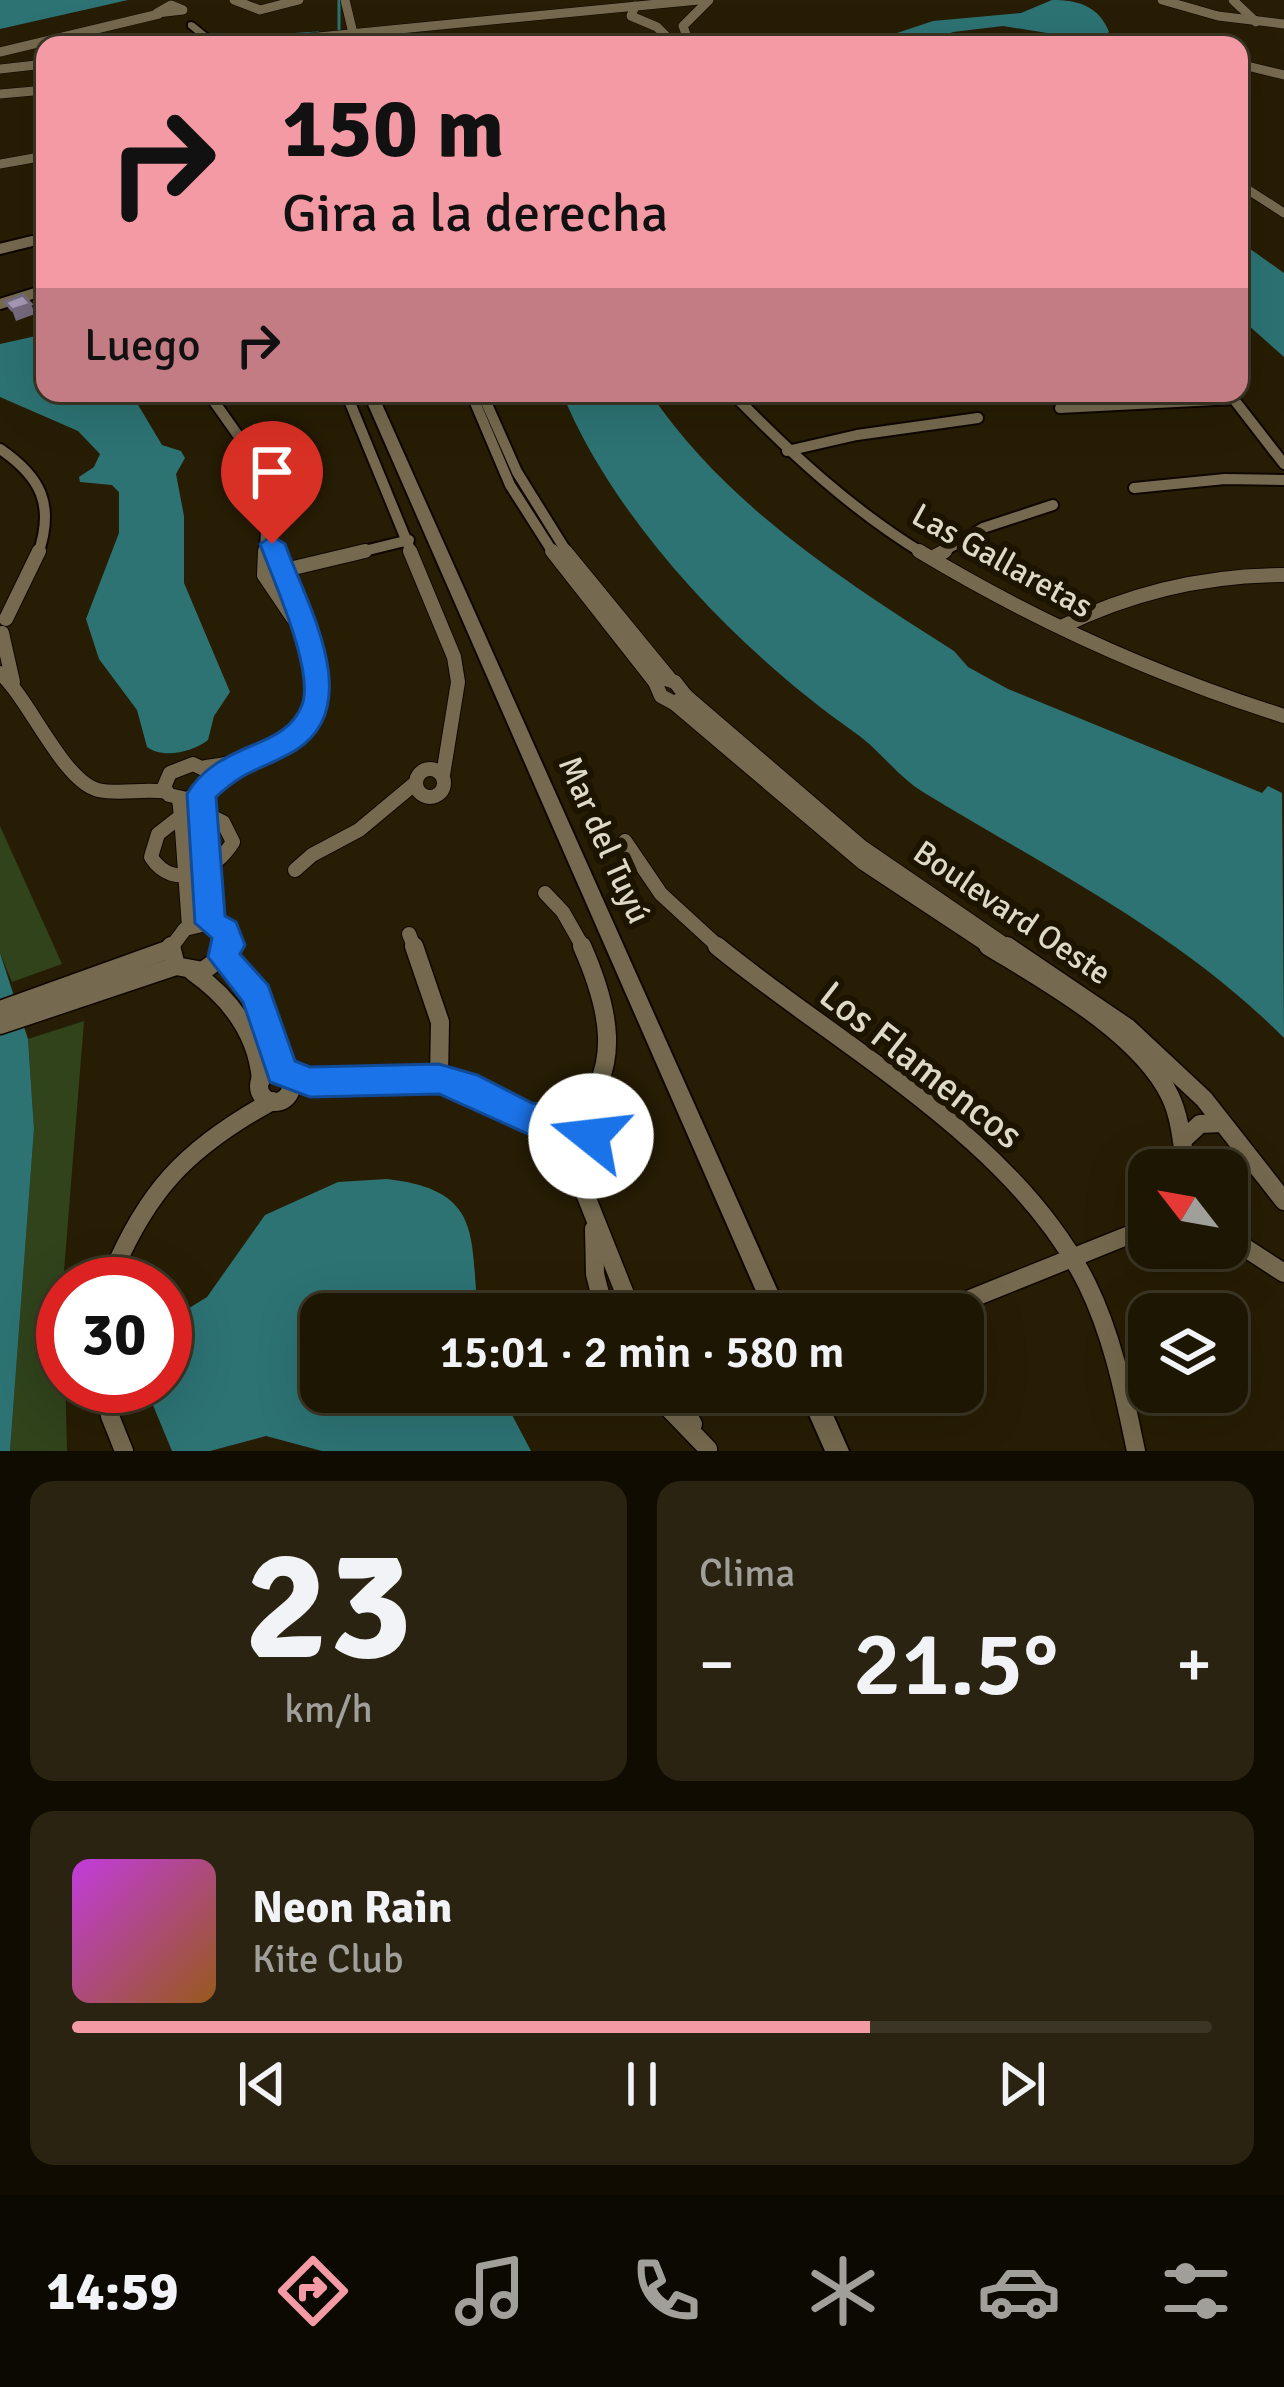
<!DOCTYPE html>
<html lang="es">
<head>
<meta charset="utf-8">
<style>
  :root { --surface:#1d1603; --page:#2a2312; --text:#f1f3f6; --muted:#a09f9a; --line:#3b3525; --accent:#f49aa5 }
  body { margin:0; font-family:Signika,sans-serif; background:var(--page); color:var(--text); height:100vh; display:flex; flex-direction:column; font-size:45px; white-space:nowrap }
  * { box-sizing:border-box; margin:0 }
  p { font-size:39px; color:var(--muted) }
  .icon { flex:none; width:66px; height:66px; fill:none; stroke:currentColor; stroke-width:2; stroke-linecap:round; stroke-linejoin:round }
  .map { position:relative; height:1451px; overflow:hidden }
  .side { display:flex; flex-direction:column; gap:30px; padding:30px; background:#100c02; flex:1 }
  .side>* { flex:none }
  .top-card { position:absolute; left:36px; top:36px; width:1212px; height:366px; border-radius:24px; box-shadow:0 12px 48px #0002,0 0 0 3px var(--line); background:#f49aa5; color:#111; overflow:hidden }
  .needle { width:78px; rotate:301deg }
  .fabs { position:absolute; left:1128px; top:1149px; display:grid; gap:24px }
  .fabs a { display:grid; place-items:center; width:120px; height:120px; border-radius:24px; background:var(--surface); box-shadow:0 12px 48px #0002,0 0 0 3px var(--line); font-size:60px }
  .speed { position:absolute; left:36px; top:1257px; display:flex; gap:24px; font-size:60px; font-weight:700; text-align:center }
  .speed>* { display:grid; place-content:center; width:156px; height:156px; border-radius:50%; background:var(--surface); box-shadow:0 12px 48px #0002,0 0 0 3px var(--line); line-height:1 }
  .speed .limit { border:18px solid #d22; background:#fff; color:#111 }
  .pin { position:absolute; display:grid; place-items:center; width:102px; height:102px; color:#fff; margin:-123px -51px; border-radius:50% 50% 50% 0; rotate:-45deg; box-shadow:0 0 12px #0007 }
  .pin .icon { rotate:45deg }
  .me { position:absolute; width:132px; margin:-66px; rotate:286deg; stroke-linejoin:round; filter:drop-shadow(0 0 9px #0008) }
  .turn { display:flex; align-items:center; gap:42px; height:252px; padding:0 48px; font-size:54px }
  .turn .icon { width:156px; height:156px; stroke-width:2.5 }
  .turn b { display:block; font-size:84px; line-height:102px }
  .then { display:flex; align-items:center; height:114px; padding:0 48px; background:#0003; gap:24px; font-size:45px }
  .big { font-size:90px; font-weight:600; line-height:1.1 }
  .side .widget { flex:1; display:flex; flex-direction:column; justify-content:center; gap:18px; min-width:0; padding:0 42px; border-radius:24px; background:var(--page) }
  .side .dial { align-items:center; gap:0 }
  .dial b { font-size:156px; line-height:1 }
  .song { display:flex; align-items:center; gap:36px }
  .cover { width:144px; height:144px; border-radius:18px; background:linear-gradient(135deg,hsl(290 70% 55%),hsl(30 70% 35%)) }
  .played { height:12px; border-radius:6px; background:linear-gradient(90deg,var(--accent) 70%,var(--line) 70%) }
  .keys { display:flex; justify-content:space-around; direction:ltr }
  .heat { display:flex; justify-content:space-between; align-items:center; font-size:66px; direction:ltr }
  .side .tiles { flex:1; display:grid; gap:30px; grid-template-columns:1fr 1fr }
  .widget:last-child { grid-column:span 2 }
  .trip { position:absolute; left:300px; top:1293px; width:684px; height:120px; border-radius:24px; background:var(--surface); box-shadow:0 12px 48px #0002,0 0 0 3px var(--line); font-weight:600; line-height:120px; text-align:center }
  .dock { display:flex; height:192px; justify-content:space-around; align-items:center; background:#0c0901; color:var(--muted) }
  .dock .icon { width:84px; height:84px }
  .dock .current { color:var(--accent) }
  .dock b { font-size:54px; color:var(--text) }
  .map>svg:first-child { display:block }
  .green { fill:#30431b }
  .water { fill:#2d7374 }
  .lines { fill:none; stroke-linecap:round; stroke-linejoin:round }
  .stream { stroke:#2d7374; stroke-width:3 }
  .minor-far3-casing { stroke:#0f0700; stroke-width:10 }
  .minor-far2-casing { stroke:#0f0700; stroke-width:14 }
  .minor-far1-casing { stroke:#0f0700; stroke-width:16 }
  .minor-casing { stroke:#0f0700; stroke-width:21 }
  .tertiary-casing { stroke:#0f0700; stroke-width:4 }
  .minor-far3 { stroke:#756a4f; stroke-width:9 }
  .minor-far2 { stroke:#756a4f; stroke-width:10 }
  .minor-far1 { stroke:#756a4f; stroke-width:14 }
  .minor { stroke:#756a4f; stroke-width:18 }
  .tertiary { fill:#756a4f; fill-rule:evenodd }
  .shaded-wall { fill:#766b7f }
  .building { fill:#a899b5; stroke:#766b7f; stroke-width:3 }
  .route { fill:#1a73e8; stroke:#114b97; stroke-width:3 }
  .labels { text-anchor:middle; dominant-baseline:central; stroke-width:12; stroke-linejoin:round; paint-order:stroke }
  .street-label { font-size:33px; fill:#ded8c9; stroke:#1d1400 }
  .near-street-label { font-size:39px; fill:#ded8c9; stroke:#1d1400 }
</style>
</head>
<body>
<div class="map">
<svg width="1284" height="1451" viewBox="0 0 1284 1451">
  <rect width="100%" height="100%" fill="#271d04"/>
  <g class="green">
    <path d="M0,826L62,964L12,982L0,953Z"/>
    <path d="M84,1021L63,1284L67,1451H10L34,1129L28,1039Z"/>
  </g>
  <g class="water">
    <path d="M0,0H128L0,29Z"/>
    <path d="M1052,0C1078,0 1099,6 1109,32L1097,41L1003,26L953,32L926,45H861L933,21L1021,13Z"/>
    <path d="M1239,241L1284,273V357L1239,317Z"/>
    <path d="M45,334V393H131L162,445L181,451L185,458L176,474L184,516V583L230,692L214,716L208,740C193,752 163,759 147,747L137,710L99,659L86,619L119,533V492L112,485L80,482L79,477L94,467L100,454L78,431L0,397V344Z"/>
    <path d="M562,393H650C726,505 842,580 954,651L968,667L1008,689L1262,793L1268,786L1282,793L1284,1038C1180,933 1047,868 923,792C897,776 879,749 854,732C743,654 616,525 562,393Z"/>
    <path d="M0,953L28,1039L34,1129L10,1451H0Z"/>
    <path d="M387,1179C484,1190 470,1237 478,1314H321V1392H500L531,1451H322L266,1436L210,1451H172L145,1386H165V1323L207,1297L265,1215L338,1182Z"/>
  </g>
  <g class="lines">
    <g class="stream">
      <path d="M339,0V30"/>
      <path d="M271,36L318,33"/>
    </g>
    <defs>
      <g id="minor-far3">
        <path d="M234,0L260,10L299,0"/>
        <path d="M345,0L353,33"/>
        <path d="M1162,0L1218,16L1284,24"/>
        <path d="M1233,0L1256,22"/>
        <path d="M171,5L183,10L157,13Z"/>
        <path d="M635,6L631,16L657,27L675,45"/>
        <path d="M235,45L699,0"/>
        <path d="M690,45L683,26L709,0"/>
        <path d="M1003,45H1015"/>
        <path d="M0,52L159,14"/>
        <path d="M1239,64L1284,75"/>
        <path d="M0,69L45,64"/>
        <path d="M39,90L45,135"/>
        <path d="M0,94L45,90"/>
        <path d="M0,164L45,156"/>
        <path d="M1239,184L1284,213"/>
        <path d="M20,244L45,238"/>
      </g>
      <g id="minor-far2">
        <path d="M0,249L32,241"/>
        <path d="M0,304L45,290"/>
        <path d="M208,393L242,441L276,554"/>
        <path d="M346,393L412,554"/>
        <path d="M471,393L510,485L554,554"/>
        <path d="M482,393L517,472L568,554"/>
        <path d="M732,393C790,453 852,510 924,554"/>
        <path d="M1229,393L1284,464"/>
        <path d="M1060,408L1234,399"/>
        <path d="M0,449C41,477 55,505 38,554"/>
        <path d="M787,451L857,435L978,418"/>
        <path d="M1134,488L1225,479L1284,480"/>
        <path d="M265,554L266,529"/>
        <path d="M352,554L409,540"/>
        <path d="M939,554L983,528L1053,505"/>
      </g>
      <g id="minor-far1">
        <path d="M265,551L264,575L293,618"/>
        <path d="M410,551L454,657L458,682L443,775"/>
        <path d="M552,551L655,682"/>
        <path d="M565,551L669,678"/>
        <path d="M919,551C1035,621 1155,675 1284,716"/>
        <path d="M932,558L945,551"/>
        <path d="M264,575L365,551"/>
        <path d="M6,619L39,551"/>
        <path d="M1061,627C1132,592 1204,575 1284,575"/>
        <path d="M2,633L13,682"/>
        <path d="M0,673C30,700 63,781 98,790C120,795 144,788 166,792"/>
        <path d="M663,678L675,682L686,696L674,703L661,696L655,682Z"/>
        <path d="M686,696L862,847L1011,949"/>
        <path d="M674,703L863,863L993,949"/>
        <path d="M193,764L210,772L207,789L187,799L169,795L164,787L170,773Z"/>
        <path d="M206,767C372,746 307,658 275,551"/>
        <circle cx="430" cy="783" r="14"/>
        <path d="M179,799L181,816L158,834L151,857C174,893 216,870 233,842L223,822L204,813L201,794"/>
        <path d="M625,841L661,894L721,949"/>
        <path d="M295,870L312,855L359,830L413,785"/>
        <path d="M545,893L563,912L584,949"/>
        <path d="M189,927L181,816L204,813L210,923"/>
        <path d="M409,934L415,949"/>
        <path d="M170,949L185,929L210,923L229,937L228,949"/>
      </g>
      <g id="minor">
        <path d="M171,946L176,966L203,971L227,953L228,946"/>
        <path d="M414,946L440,1022L439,1079"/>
        <path d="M717,946C839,1046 1015,1139 1087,1284C1113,1337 1124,1394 1136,1451"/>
        <path d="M988,946C1045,981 1140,1033 1170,1096C1181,1119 1182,1145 1186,1170"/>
        <path d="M1007,946L1128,1028L1204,1099L1284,1201"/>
        <path d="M223,957L257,995L281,1071"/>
        <path d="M193,972C230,998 257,1034 261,1080"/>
        <path d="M0,1010L170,949"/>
        <path d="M0,1025L176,966"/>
        <circle cx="275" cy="1086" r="16"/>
        <path d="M290,1076C315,1085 339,1077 365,1077C439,1075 499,1095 554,1145"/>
        <circle cx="572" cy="1138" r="18"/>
        <path d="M572,1120C626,1071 608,1005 582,946"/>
        <path d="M1185,1138L1200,1124L1221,1123"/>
        <path d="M558,1150L584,1191L633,1314"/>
        <path d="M584,1191L590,1143"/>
        <path d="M594,1229L595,1274L605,1314"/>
        <path d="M1227,1236L1284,1273"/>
        <path d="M108,1284C145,1192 185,1149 272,1101"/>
        <path d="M933,1314L1149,1227"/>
        <path d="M107,1386L110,1416L124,1451"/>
        <path d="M653,1392L708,1449"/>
        <path d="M674,1392L693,1424"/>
      </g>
      <g id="tertiary">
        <path d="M191,22L194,23L221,45H210L188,27V23Z"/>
        <path d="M363,393H377L788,1314H766Z"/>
        <path d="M799,1392H823L849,1451H825Z"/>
      </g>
    </defs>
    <use href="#minor-far3" class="minor-far3-casing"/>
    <use href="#minor-far2" class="minor-far2-casing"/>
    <use href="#minor-far1" class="minor-far1-casing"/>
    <use href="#minor" class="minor-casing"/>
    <use href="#tertiary" class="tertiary-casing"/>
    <use href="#minor-far3" class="minor-far3"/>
    <use href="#minor-far2" class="minor-far2"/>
    <use href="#minor-far1" class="minor-far1"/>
    <use href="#minor" class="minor"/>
    <use href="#tertiary" class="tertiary"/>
  </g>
  <path class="shaded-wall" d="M31,304L35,314L16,321L12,310Z"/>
  <path class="building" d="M23,295L31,304L12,310L5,302Z"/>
  <path class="route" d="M272,536L285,544C306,603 367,705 296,750C263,770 248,767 216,797L225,916L236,922L245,945L240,954L268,985L295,1061L310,1067L439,1064L477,1075L532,1103L590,1110L608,1136L603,1148L591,1152L569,1136L528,1134L439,1094L310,1097L270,1082L243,1002L208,957L212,938L195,923L187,794C202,768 227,756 253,745C273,737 294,727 302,705C315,671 273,580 260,544Z"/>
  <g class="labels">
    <g class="street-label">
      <text transform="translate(1002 561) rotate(29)">Las Gallaretas</text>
      <text transform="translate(604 840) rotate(66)">Mar del Tuyú</text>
      <text transform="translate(1012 913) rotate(34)">Boulevard Oeste</text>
    </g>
    <g class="near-street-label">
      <text transform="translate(921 1065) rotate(38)">Los Flamencos</text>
    </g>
  </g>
</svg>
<div class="fabs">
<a><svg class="needle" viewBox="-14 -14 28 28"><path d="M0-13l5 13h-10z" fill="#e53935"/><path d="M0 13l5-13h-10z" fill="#a09f9a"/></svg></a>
<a><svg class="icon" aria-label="layers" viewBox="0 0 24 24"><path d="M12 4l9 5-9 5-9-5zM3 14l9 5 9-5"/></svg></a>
</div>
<div class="speed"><div class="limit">30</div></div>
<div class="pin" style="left:272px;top:544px;background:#d93025"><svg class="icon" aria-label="arrive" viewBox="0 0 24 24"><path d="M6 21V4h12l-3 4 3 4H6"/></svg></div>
<svg class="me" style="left:591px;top:1136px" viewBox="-20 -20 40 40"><circle r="19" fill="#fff"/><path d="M0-13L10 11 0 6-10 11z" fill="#1a73e8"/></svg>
<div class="trip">15:01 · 2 min · 580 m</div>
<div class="top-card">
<div class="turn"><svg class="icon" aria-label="right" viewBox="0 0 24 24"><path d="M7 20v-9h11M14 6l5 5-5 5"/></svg><div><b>150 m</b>Gira a la derecha</div></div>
<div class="then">Luego<svg class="icon" aria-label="right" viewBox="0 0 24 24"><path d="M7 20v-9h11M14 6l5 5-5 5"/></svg></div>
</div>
</div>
<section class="side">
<div class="tiles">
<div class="widget dial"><b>23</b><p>km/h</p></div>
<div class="widget"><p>Clima</p>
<div class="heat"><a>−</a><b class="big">21.5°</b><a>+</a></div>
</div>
<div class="widget">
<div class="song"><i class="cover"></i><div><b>Neon Rain</b><p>Kite Club</p></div></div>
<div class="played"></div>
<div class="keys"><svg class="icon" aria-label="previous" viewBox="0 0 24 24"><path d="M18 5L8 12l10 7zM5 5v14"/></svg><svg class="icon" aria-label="pause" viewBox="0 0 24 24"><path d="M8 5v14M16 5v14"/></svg><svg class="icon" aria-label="next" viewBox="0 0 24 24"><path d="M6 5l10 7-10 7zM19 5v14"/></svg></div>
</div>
</div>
</section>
<nav class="dock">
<b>14:59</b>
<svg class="icon current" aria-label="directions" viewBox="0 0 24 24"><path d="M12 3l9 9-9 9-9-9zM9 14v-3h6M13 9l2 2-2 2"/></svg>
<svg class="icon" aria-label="music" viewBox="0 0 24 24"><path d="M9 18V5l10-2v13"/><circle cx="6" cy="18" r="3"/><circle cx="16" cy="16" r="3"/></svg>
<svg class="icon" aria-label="phone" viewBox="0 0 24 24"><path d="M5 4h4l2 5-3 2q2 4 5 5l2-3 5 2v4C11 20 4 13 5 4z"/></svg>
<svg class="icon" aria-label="climate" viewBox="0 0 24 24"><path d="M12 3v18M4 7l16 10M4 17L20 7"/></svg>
<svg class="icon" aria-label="car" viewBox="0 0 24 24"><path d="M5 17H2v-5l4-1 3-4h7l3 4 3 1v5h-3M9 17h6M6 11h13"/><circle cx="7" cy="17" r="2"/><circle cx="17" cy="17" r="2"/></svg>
<svg class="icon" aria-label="filters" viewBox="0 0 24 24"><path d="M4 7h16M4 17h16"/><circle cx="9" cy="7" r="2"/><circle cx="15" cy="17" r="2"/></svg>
</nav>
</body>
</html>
